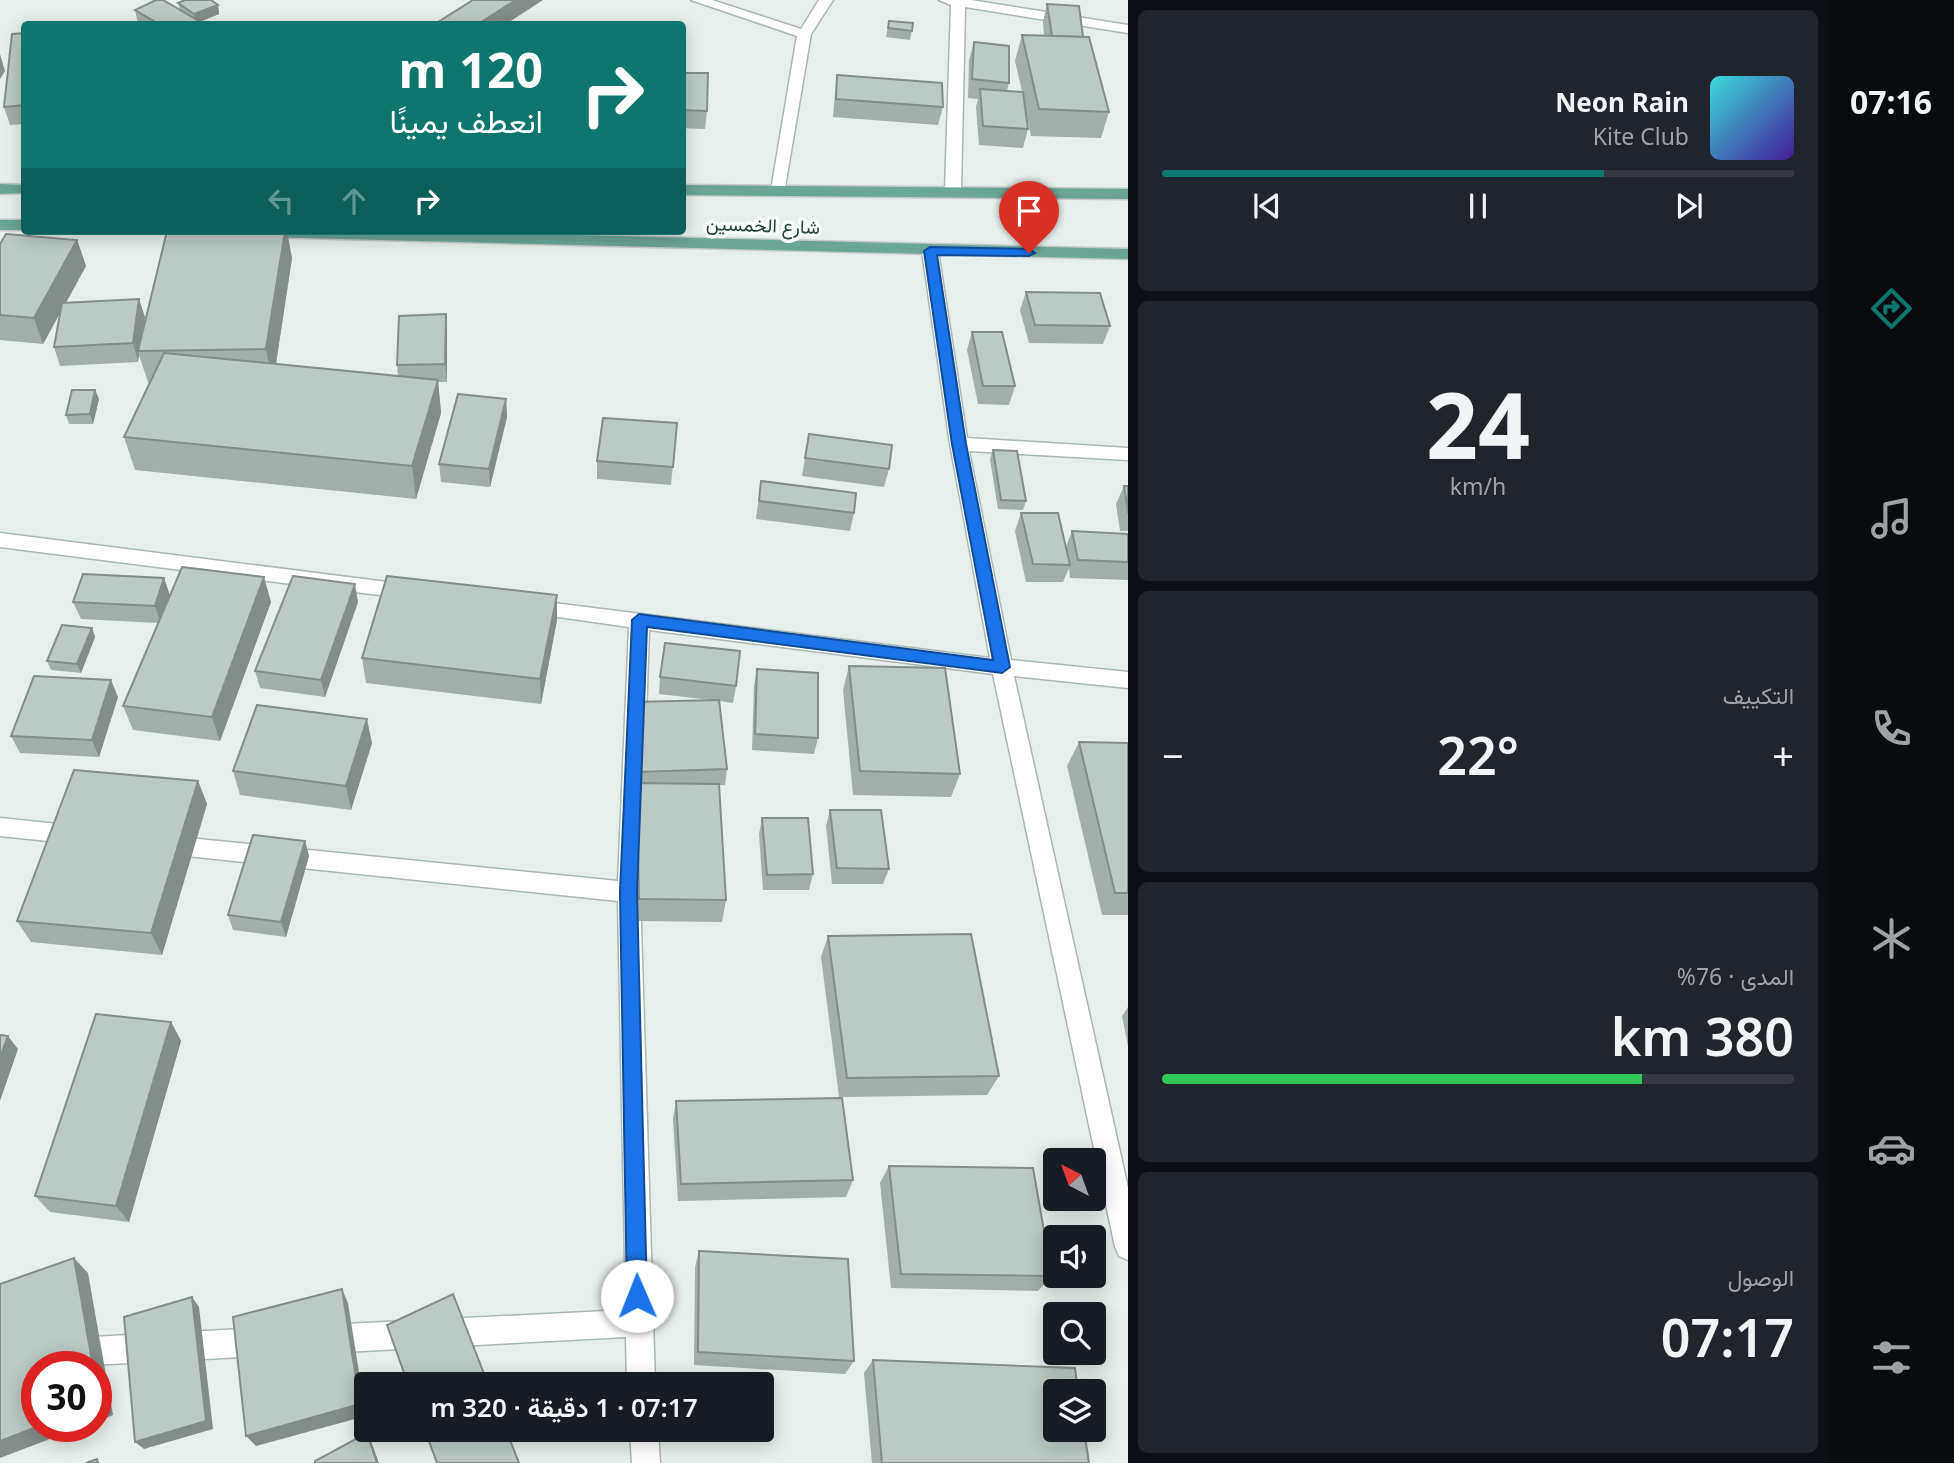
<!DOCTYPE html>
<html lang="ar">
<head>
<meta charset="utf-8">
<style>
  :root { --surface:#171b24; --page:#20242c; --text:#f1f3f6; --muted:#9ea1a6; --line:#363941; --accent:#0f766e }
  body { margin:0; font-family:"Noto Sans",Vazirmatn,sans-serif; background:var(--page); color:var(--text); direction:rtl; height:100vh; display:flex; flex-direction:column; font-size:26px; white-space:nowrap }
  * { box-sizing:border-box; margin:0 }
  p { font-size:23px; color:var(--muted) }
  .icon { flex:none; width:38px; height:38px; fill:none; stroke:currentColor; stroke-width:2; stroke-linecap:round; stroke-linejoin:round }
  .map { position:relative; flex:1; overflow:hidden; direction:ltr }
  .side { display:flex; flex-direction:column; gap:10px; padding:10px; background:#0d0f14; width:700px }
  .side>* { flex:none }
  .guide { position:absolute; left:21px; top:21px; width:665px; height:214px; border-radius:7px; box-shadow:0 4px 18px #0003; direction:rtl; background:#0f766e; color:#fff; overflow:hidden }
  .needle { width:46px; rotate:319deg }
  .buttons { position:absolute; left:1043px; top:1148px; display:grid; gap:14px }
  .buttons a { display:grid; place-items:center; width:63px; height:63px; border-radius:7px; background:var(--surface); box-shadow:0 4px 18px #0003; font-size:35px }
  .speed { position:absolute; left:21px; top:1351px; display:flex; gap:14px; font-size:35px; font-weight:700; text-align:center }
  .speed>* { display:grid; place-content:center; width:91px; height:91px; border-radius:50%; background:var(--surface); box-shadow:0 4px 18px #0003; line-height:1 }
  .speed .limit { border:10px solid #d22; background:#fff; color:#111 }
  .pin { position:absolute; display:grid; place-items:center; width:60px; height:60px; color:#fff; margin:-72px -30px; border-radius:50% 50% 50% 0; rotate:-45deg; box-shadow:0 0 7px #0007 }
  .pin .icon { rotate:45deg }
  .me { position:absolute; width:77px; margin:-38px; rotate:359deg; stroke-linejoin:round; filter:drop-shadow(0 0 5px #0008) }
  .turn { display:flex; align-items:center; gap:24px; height:147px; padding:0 28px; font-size:32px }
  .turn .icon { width:91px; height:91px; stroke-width:2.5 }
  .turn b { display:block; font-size:49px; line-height:60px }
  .lanes { display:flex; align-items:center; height:66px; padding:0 28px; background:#0003; justify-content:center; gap:35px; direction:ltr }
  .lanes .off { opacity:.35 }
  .big { font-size:52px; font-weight:600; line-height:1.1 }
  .side .tile { flex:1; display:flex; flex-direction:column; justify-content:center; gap:10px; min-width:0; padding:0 24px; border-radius:10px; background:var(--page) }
  .side .dial { align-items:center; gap:0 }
  .dial b { font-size:91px; line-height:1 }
  .song { display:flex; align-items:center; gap:21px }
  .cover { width:84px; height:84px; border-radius:10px; background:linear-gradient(135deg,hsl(180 70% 55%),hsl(260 70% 35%)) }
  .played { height:7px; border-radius:4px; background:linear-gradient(90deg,var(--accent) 70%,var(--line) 70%) }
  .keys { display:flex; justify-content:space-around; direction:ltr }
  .heat { display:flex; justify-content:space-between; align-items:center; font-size:38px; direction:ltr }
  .charge { height:10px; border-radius:5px; background:linear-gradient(90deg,#34c759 76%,var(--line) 0) }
  .trip { position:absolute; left:354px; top:1372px; width:420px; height:70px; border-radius:7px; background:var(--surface); box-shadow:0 4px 18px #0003; font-weight:600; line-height:70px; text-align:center; direction:rtl }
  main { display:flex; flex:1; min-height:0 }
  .menu { display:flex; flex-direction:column; width:126px; justify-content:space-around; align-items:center; background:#090b0e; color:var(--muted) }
  .menu .icon { width:49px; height:49px }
  .menu .selected { color:var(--accent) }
  .menu b { font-size:32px; color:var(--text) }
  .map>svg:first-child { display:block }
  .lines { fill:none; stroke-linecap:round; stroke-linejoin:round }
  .street-casing { stroke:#a8b8b2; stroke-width:3 }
  .primary-casing { stroke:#c2cac8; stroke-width:3 }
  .street { fill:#fff; fill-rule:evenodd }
  .primary { fill:#6aa596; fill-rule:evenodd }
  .wall { fill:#a1aea9 }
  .shaded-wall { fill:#838d89 }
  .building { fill:#bbcac4; stroke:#838d89; stroke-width:2 }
  .route { fill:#1a73e8; stroke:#114b97; stroke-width:2 }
  .labels { text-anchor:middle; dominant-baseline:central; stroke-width:7; stroke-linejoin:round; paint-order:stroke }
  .far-street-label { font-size:19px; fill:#24423a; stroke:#f7fbf9 }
</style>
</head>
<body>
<main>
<nav class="menu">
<b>07:16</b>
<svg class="icon selected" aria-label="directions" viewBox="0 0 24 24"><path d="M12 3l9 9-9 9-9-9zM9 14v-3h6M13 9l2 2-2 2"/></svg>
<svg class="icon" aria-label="music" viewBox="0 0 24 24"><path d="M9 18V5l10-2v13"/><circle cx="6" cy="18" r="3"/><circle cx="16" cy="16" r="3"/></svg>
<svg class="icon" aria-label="phone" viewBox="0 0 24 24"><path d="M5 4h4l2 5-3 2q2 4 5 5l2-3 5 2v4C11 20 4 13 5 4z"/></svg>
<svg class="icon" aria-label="climate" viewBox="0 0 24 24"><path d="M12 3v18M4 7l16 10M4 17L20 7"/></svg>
<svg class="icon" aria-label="car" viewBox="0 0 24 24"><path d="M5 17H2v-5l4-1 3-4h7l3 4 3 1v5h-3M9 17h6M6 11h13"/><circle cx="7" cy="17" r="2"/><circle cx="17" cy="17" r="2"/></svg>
<svg class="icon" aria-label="filters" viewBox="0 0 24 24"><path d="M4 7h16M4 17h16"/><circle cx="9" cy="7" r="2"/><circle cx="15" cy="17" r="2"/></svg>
</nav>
<section class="side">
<div class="tile">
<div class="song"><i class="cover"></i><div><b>Neon Rain</b><p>Kite Club</p></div></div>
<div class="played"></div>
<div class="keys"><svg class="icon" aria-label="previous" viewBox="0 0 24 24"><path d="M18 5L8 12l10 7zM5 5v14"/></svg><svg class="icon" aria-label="pause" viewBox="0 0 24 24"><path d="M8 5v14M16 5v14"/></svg><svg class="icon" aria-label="next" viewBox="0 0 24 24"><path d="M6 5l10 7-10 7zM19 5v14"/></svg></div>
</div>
<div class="tile dial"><b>24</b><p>km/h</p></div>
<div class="tile"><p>التكييف</p>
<div class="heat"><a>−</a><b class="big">22°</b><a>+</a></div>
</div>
<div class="tile"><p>المدى · 76%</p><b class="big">380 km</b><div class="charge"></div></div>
<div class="tile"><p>الوصول</p><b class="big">07:17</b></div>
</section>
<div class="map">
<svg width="1128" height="1463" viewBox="0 0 1128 1463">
  <rect width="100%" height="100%" fill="#e6efeb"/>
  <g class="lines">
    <defs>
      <g id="street">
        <path d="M691,0H712L801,29L819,0H833L811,34L784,193H774L771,190L797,36Z"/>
        <path d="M939,0H971L1128,25V33L965,7L961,191L953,196L945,191L951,5Z"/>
        <path d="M930,246L938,251L967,438L1128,448V460L969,451L1011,660L1128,672V688L1014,676L1128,1188V1260L1119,1256L1115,1247L993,674L649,630L640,892L655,1384H627L626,1337L325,1353L315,1349L311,1339L315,1329L325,1325L626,1310L618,901L168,854L160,852L157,845L160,838L168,836L618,881L629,627L523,612L520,607L523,602L530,600L990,658L950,444L922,251Z"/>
        <path d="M0,533L411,585L418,587L421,592L418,597L411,599L0,547Z"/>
        <path d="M0,818L77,826L85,828L88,835L85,842L77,844L0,836Z"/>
        <path d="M262,1328L272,1332L276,1342L272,1352L262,1356L73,1366L63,1362L59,1352L63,1342L73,1338Z"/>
        <path d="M630,1430H658L660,1463H632Z"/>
      </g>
      <g id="primary">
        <path d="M0,184L24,185V193L0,194Z"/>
        <path d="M682,185L1128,189V199L682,195Z"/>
        <rect x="0" y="220" width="24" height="10"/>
        <path d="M220,231H416L1128,249V259L228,236Z"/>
      </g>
    </defs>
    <use href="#street" class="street-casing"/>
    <use href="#primary" class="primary-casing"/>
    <use href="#street" class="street"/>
    <use href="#primary" class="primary"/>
  </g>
  <g class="wall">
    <path d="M178,3L218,5L219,14L200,22L204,24H138L135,10H180Z"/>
    <path d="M1047,4L1083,37L1109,112L1101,138L1031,136L1025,107L1028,129L1023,148L979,145L976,107L978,99L968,98L969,60L974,42L1009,83L1007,91H1022L1015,61L1022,35H1044L1043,22Z"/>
    <path d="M889,21L913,23L910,40L886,37Z"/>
    <path d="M24,33V124L10,125L4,107Z"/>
    <path d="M682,73L707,111L705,129L682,128Z"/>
    <path d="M837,75L943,107L938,125L833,117L835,93Z"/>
    <path d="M77,240L86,266L66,303L145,317L142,335L292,258L276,364L398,376L397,365L446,314L447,332V382H438L441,413L416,499L135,470L124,437L149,385L139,355L138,362L60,366L54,347L60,313L43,344L0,340V244Z"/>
    <path d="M1026,292L1110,326L1103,344L1029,343L1020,310Z"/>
    <path d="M972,332L1015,386L1009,405L978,404L967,350Z"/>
    <path d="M95,390L99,399L93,424H69L66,415Z"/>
    <path d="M506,399L507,417L490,487L441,482L439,464Z"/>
    <path d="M677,423L671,485L597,479V461Z"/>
    <path d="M809,434L889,469L884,487L802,476Z"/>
    <path d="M993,450L1026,501L1023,510L998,509L990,459Z"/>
    <path d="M761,481L854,513L850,531L756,519Z"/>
    <path d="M1124,486H1128V531H1120L1116,504Z"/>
    <path d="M1021,513L1066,547L1072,531L1128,534V580L1070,578L1069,568L1063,582H1026L1015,531Z"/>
    <path d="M164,578L170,596L271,602L220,741L133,730L123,706L158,623L81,619L73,602Z"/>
    <path d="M358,602L325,697L260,688L255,671Z"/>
    <path d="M557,620L541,704L366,683L362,658Z"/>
    <path d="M92,628L95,637L81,673L51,670L47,661Z"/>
    <path d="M849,666L960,774L951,797L853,795L843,690Z"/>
    <path d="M757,669L818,738L814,754L752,750L754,686Z"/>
    <path d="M660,677L736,686L733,703L720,701L727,769L725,785H719L726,900L722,922L637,921L635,806L636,788L631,719L632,702L711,700L659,694Z"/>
    <path d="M118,697L99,757L20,753L11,736Z"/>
    <path d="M1079,742L1128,743V915H1102L1067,766Z"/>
    <path d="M372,743L351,810L240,795L233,771Z"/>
    <path d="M198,781L207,804L162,955L31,942L17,921Z"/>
    <path d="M830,810L889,869L883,884H832L826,826Z"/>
    <path d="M762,818L813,874L809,890H763L759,834Z"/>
    <path d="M305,841L309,856L286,937L233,930L228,915Z"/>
    <path d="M828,936L999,1076L987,1095L839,1097L821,957Z"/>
    <path d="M1128,1007V1046L1122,1016Z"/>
    <path d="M171,1022L181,1041L129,1222L50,1212L35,1196Z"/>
    <path d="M676,1101L853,1180L846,1197L678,1201L673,1119Z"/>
    <path d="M889,1166L1052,1276L1038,1291L891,1288L880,1183Z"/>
    <path d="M699,1251L854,1361L845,1374L694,1365L695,1267Z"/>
    <path d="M873,1360L1089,1463H872L864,1373Z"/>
  </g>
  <g class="shaded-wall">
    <path d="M516,0H543L506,24H478Z"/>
    <path d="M218,5L219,14L196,23L194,14Z"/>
    <path d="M0,54L5,71L0,79Z"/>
    <path d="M285,231H287L292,258L273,383L266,349Z"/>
    <path d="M77,240L86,266L43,344L34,318Z"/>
    <path d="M139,299L145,317L140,351H138L139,355L138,362L133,343Z"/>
    <path d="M446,314L447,332V382L445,364Z"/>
    <path d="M438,380L441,413L416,499L412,466Z"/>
    <path d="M95,390L99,399L93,424L90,414Z"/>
    <path d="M506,399L507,417L490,487L489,469Z"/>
    <path d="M264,577L271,602L220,741L212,717Z"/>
    <path d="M164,578L170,596L161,624L155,606Z"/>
    <path d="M355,584L358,602L325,697L321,680Z"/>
    <path d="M557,595V620L541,704L540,679Z"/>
    <path d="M92,628L95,637L81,673L77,664Z"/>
    <path d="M111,680L118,697L99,757L92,740Z"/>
    <path d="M367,719L372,743L351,810L346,786Z"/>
    <path d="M198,781L207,804L162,955L151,933Z"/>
    <path d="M305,841L309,856L286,937L281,922Z"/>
    <path d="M171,1022L181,1041L129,1222L116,1206Z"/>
    <path d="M8,1036L18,1049L0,1101V1057Z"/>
    <path d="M74,1258L88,1273L113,1415L96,1422V1367H93Z"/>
    <path d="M342,1289L348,1303L366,1416L256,1446L246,1436Z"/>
    <path d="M192,1297L199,1307L213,1429L144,1449L135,1442Z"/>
    <path d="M39,1426H84L0,1458V1441Z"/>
    <path d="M367,1433L371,1441L379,1463H377Z"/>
  </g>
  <g class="building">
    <path d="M156,0H163L204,24H159L135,10Z"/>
    <path d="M185,0H211L218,5L194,14L178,3Z"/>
    <path d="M473,0H516L478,24H435Z"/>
    <path d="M1047,4L1079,6L1083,37L1052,36Z"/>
    <path d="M889,21L913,23L912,31L888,28Z"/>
    <path d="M24,33V105L4,107L12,34Z"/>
    <path d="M1022,35L1089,37L1109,112L1039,109Z"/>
    <path d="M974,42L1009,46V83L972,79Z"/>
    <path d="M682,73H708L707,111L682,110Z"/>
    <path d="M837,75L942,83L943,107L836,99Z"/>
    <path d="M980,89L1023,92L1028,129L983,126Z"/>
    <path d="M167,231H285L266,349L138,351Z"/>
    <path d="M6,234L77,240L34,318L0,315V244Z"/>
    <path d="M1026,292L1100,293L1110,326L1035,325Z"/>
    <path d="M139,299L133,343L54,347L62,303Z"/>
    <path d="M446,314L445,364L397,365L399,316Z"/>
    <path d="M972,332H1002L1015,386H983Z"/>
    <path d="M164,353L438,380L412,466L124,437Z"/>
    <path d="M72,390H95L90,414L66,415Z"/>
    <path d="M458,394L506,399L489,469L439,464Z"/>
    <path d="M603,418L677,423L673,467L597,461Z"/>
    <path d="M809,434L892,445L889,469L805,458Z"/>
    <path d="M993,450L1017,451L1026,501L1001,500Z"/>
    <path d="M761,481L856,493L854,513L759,501Z"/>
    <path d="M1124,486H1128V513Z"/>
    <path d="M1021,513H1058L1070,565L1033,564Z"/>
    <path d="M1072,531L1128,534V562L1078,560Z"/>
    <path d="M182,567L264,577L212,717L123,706Z"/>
    <path d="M83,574L164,578L155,606L73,602Z"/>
    <path d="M293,576L355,584L321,680L255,671Z"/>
    <path d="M387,576L557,595L540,679L362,658Z"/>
    <path d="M62,625L92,628L77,664L47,661Z"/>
    <path d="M665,643L740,651L736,686L660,677Z"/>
    <path d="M849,666L945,668L960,774L860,771Z"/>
    <path d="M757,669L818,673V738L755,734Z"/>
    <path d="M34,676L111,680L92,740L11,736Z"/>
    <path d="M719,700L727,769L637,772L632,702Z"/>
    <path d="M257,705L367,719L346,786L233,771Z"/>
    <path d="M1079,742L1128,743V893H1115Z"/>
    <path d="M74,770L198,781L151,933L17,921Z"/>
    <path d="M637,783L719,784L726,900L639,899Z"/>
    <path d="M830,810H881L889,869L837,868Z"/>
    <path d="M762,818H808L813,874L767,875Z"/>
    <path d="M253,835L305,841L281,922L228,915Z"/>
    <path d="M971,934L999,1076L847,1078L828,936Z"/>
    <path d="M96,1014L171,1022L116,1206L35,1196Z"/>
    <path d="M0,1035L8,1036L0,1057Z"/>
    <path d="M842,1098L853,1180L681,1184L676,1101Z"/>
    <path d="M889,1166L1033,1168L1052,1276L901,1274Z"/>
    <path d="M699,1251L848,1259L854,1361L698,1352Z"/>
    <path d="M74,1258L93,1367H37V1426H39L0,1441V1284Z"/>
    <path d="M342,1289L360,1404L246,1436L233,1317Z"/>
    <path d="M453,1294L488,1384H408L387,1325Z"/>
    <path d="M192,1297L206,1421L135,1442L124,1317Z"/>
    <path d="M873,1360L1075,1368L1078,1391H1055V1430H1084L1089,1463H882Z"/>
    <path d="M96,1388L99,1404L96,1405Z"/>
    <path d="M425,1430H506L519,1463H437Z"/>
    <path d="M367,1433L377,1463H315V1461Z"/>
    <path d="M97,1459L98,1463H86Z"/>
  </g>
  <path class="route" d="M930,247L1029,249L1035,253L1029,256L937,255L966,444L1010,667L1002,673L647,627L637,892L647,1296L644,1303L637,1306L630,1303L627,1296L620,892L632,620L639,614L993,660L952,444L924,251Z"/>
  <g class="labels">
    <g class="far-street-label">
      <text transform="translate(763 225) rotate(2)">شارع الخمسين</text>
    </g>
  </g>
</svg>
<div class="buttons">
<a><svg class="needle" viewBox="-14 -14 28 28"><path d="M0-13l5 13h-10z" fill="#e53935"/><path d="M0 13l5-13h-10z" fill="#9ea1a6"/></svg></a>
<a><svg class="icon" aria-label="sound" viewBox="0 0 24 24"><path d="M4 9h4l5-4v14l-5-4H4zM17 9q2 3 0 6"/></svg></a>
<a><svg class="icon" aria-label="search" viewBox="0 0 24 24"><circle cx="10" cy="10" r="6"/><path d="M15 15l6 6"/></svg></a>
<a><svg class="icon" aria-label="layers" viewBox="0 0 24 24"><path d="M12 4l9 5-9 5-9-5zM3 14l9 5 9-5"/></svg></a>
</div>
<div class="speed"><div class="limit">30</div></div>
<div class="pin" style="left:1029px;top:253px;background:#d93025"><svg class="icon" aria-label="arrive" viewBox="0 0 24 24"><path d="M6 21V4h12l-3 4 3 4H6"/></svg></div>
<svg class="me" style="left:637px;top:1296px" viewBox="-20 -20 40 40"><circle r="19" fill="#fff"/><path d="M0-13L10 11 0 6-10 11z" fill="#1a73e8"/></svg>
<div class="trip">07:17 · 1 دقيقة · 320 m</div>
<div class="guide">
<div class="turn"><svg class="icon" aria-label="right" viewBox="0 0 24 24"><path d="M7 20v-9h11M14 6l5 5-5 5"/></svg><div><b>120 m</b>انعطف يمينًا</div></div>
<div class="lanes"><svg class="icon off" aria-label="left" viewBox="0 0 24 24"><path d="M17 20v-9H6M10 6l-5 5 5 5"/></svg><svg class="icon off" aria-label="ahead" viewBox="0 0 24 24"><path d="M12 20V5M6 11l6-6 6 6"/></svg><svg class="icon" aria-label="right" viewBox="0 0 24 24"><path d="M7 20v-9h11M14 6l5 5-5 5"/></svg></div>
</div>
</div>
</main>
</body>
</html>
